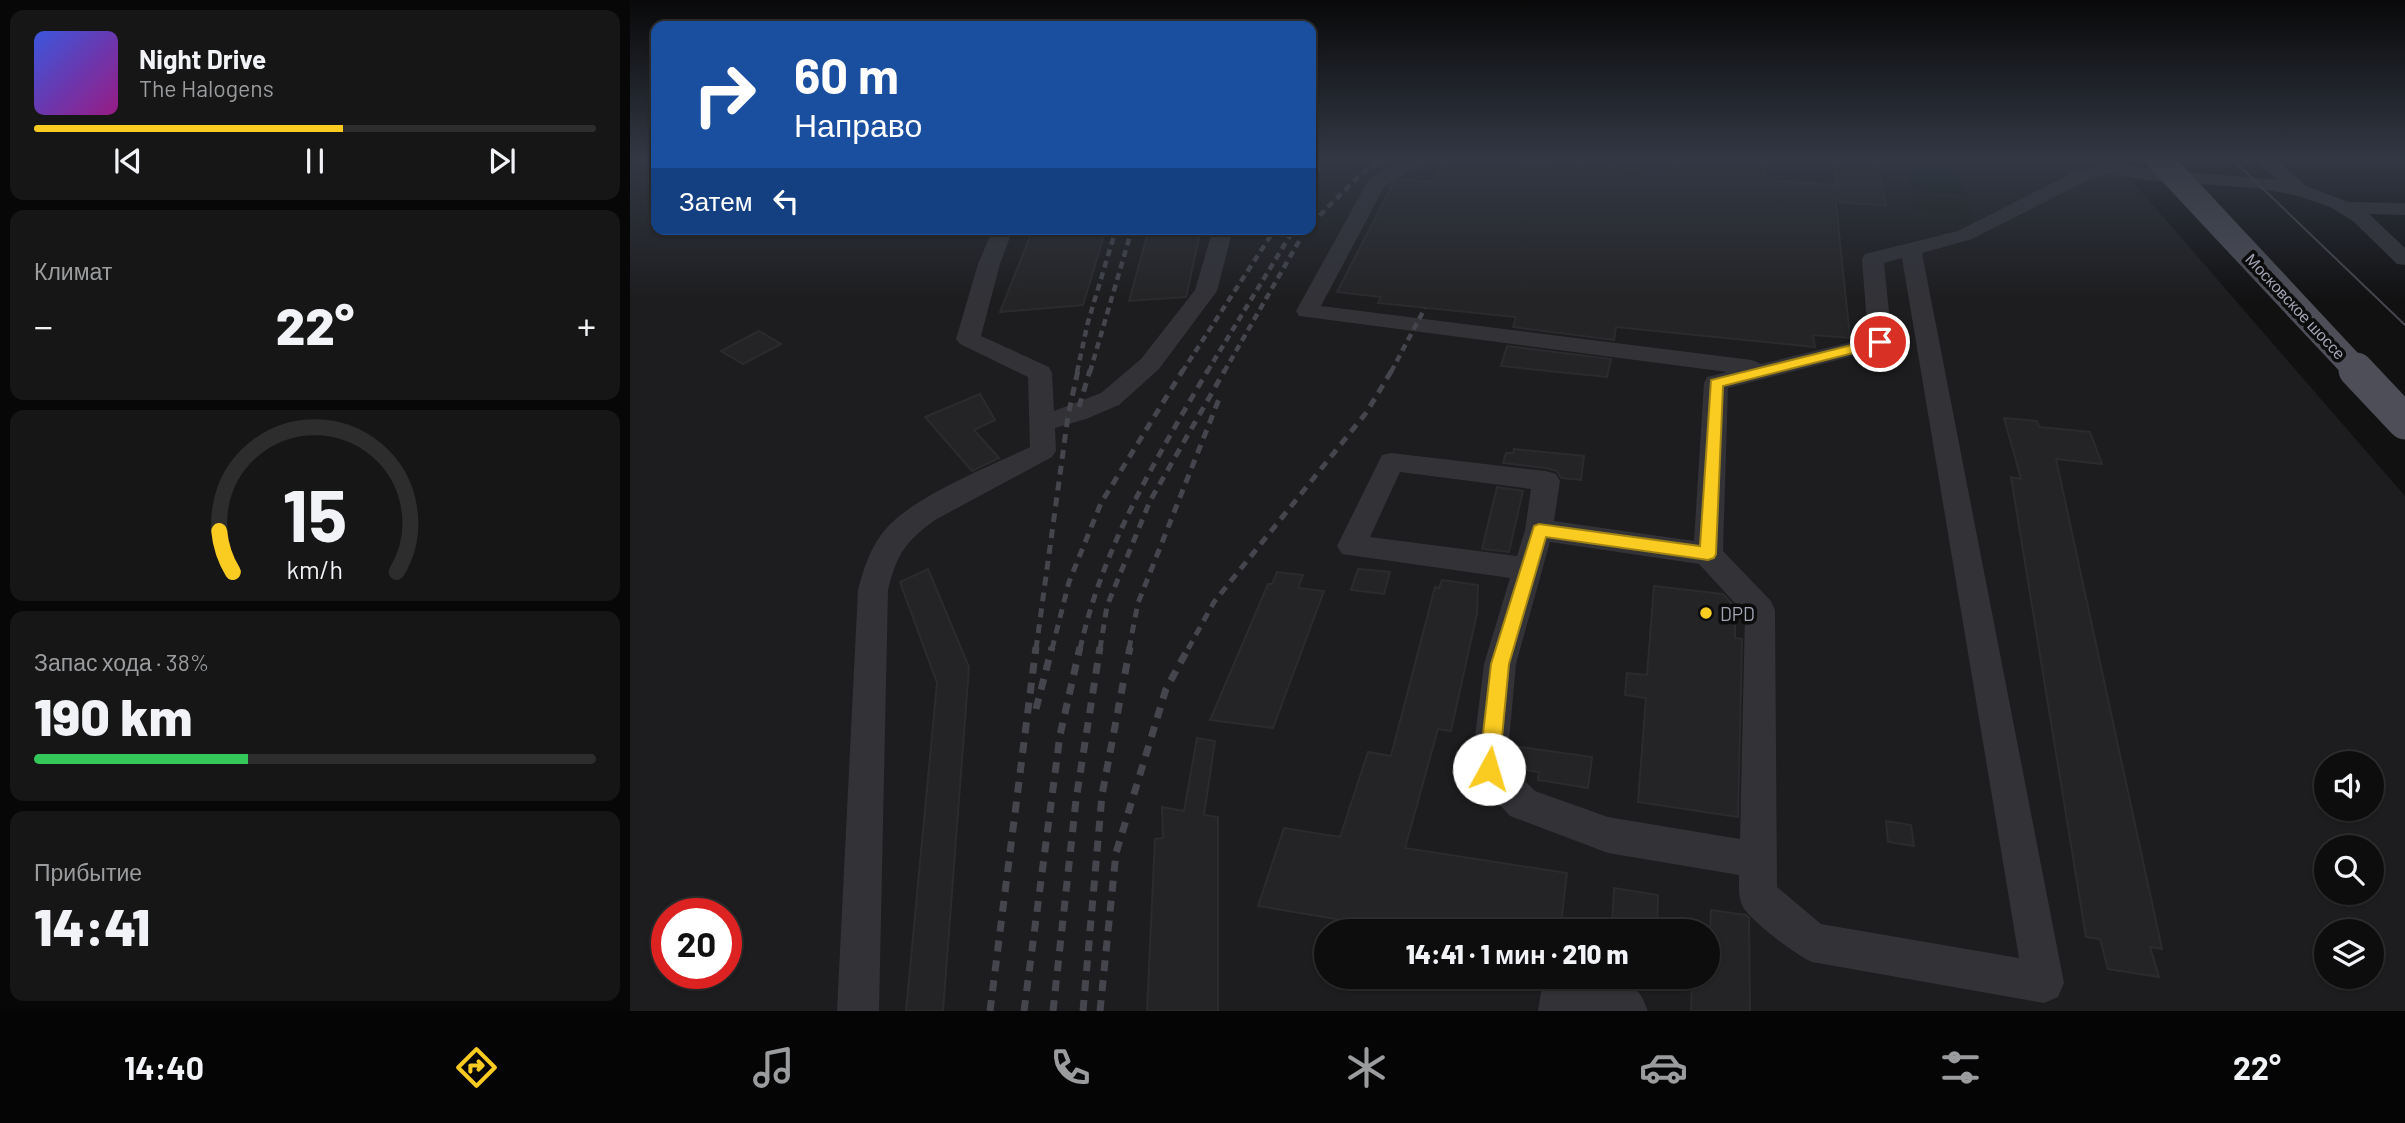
<!DOCTYPE html>
<html lang="ru">
<head>
<meta charset="utf-8">
<style>
  :root { --surface:#0d0d0e; --page:#161617; --text:#f1f3f6; --muted:#9a9c9e; --line:#2d2d2e; --accent:#facb21 }
  body { margin:0; font-family:Barlow,sans-serif; background:var(--page); color:var(--text); height:100vh; display:flex; flex-direction:column; font-size:26px; white-space:nowrap }
  * { box-sizing:border-box; margin:0 }
  p { font-size:23px; color:var(--muted) }
  .icon { flex:none; width:38px; height:38px; fill:none; stroke:currentColor; stroke-width:2; stroke-linecap:round; stroke-linejoin:round }
  .map { position:relative; flex:1; overflow:hidden }
  .drawer { display:flex; flex-direction:column; gap:10px; padding:10px; background:#070708; width:630px }
  .drawer>* { flex:none }
  .top-card { position:absolute; left:21px; top:21px; width:665px; height:214px; border-radius:14px; box-shadow:0 2px 5px #0004,0 0 0 2px var(--line); background:#1a4fa0; color:#fff; overflow:hidden }
  .controls { position:absolute; left:1684px; top:751px; display:grid; gap:14px }
  .controls a { display:grid; place-items:center; width:70px; height:70px; border-radius:50%; background:var(--surface); box-shadow:0 2px 5px #0004,0 0 0 2px var(--line); font-size:35px }
  .speed { position:absolute; left:21px; top:898px; display:flex; gap:14px; font-size:35px; font-weight:700; text-align:center }
  .speed>* { display:grid; place-content:center; width:91px; height:91px; border-radius:50%; background:var(--surface); box-shadow:0 2px 5px #0004,0 0 0 2px var(--line); line-height:1 }
  .speed .limit { border:10px solid #d22; background:#fff; color:#111 }
  .pin { position:absolute; display:grid; place-items:center; width:60px; height:60px; color:#fff; margin:-30px; border:4px solid #fff; border-radius:50%; box-shadow:0 2px 7px #0007 }
  .me { position:absolute; width:77px; margin:-38px; rotate:6deg; stroke-linejoin:round; filter:drop-shadow(0 0 5px #0008) }
  .turn { display:flex; align-items:center; gap:24px; height:147px; padding:0 28px; font-size:32px }
  .turn .icon { width:91px; height:91px; stroke-width:2.5 }
  .turn b { display:block; font-size:49px; line-height:60px }
  .then { display:flex; align-items:center; height:66px; padding:0 28px; background:#0003; gap:14px; font-size:26px }
  .big { font-size:52px; font-weight:800; line-height:1.1 }
  .drawer .widget { flex:1; display:flex; flex-direction:column; justify-content:center; gap:10px; min-width:0; padding:0 24px; border-radius:14px; background:var(--page) }
  .drawer .dial { align-items:center; gap:0 }
  .dial svg { height:182px; overflow:visible; fill:none; stroke:var(--line); stroke-width:7; stroke-linecap:round; text-anchor:middle }
  .dial text { fill:var(--text); stroke:none }
  .song { display:flex; align-items:center; gap:21px }
  .cover { width:84px; height:84px; border-radius:10px; background:linear-gradient(135deg,hsl(230 70% 55%),hsl(310 70% 35%)) }
  .played { height:7px; border-radius:4px; background:linear-gradient(90deg,var(--accent) 55%,var(--line) 55%) }
  .keys { display:flex; justify-content:space-around; direction:ltr }
  .heat { display:flex; justify-content:space-between; align-items:center; font-size:38px; direction:ltr }
  .charge { height:10px; border-radius:5px; background:linear-gradient(90deg,#34c759 38%,var(--line) 0) }
  .trip { position:absolute; left:684px; top:919px; width:406px; height:70px; border-radius:35px; background:var(--surface); box-shadow:0 2px 5px #0004,0 0 0 2px var(--line); font-weight:800; line-height:70px; text-align:center }
  .menu { display:flex; height:112px; justify-content:space-around; align-items:center; background:#050506; color:var(--muted) }
  .menu .icon { width:49px; height:49px }
  .menu .on { color:var(--accent) }
  .menu b { font-size:32px; color:var(--text) }
  main { display:flex; flex:1; min-height:0 }
  .map>svg:first-child { display:block }
  .built { fill:#1d1d1f; fill-rule:evenodd }
  .green { fill:#171d19 }
  .building { fill:#242426; stroke:#2b2b2e; stroke-width:2 }
  .lines { fill:none; stroke-linecap:round; stroke-linejoin:round }
  .minor { fill:#323237; fill-rule:evenodd }
  .tram { stroke:#44454d; stroke-width:2 }
  .rail-far2 { stroke:#44454d; stroke-width:4.5; stroke-dasharray:7 5; stroke-linecap:butt }
  .rail-far1 { stroke:#44454d; stroke-width:5; stroke-dasharray:9 7; stroke-linecap:butt }
  .rail { stroke:#44454d; stroke-width:7; stroke-dasharray:11 9; stroke-linecap:butt }
  .major-bridge-far1 { stroke:#4d4e57; stroke-width:26 }
  .major-bridge { stroke:#4d4e57; stroke-width:35 }
  .route { fill:#facb21; stroke:#a28415; stroke-width:2 }
  .poi-dot { fill:#facb21; stroke:#0c0c0d; stroke-width:2.5 }
  .labels { text-anchor:middle; dominant-baseline:central; stroke-width:7; stroke-linejoin:round; paint-order:stroke }
  .far-street-label { font-size:16px; fill:#a1a5b4; stroke:#0c0c0d }
  .poi-label { font-size:19px; fill:#a1a5b4; stroke:#0c0c0d; text-anchor:start }
</style>
</head>
<body>
<main>
<section class="drawer">
<div class="widget">
<div class="song"><i class="cover"></i><div><b>Night Drive</b><p>The Halogens</p></div></div>
<div class="played"></div>
<div class="keys"><svg class="icon" aria-label="previous" viewBox="0 0 24 24"><path d="M18 5L8 12l10 7zM5 5v14"/></svg><svg class="icon" aria-label="pause" viewBox="0 0 24 24"><path d="M8 5v14M16 5v14"/></svg><svg class="icon" aria-label="next" viewBox="0 0 24 24"><path d="M6 5l10 7-10 7zM19 5v14"/></svg></div>
</div>
<div class="widget"><p>Климат</p>
<div class="heat"><a>−</a><b class="big">22°</b><a>+</a></div>
</div>
<div class="widget dial"><svg viewBox="0 0 100 80">
<path d="M14 69A42 42 0 1 1 86 69"/>
<path d="M14 69A42 42 0 0 1 8 51" stroke="#facb21"/>
<text x="50" y="56" font-size="32" font-weight="700">15</text>
<text x="50" y="72" font-size="11">km/h</text>
</svg></div>
<div class="widget"><p>Запас хода · 38%</p><b class="big">190 km</b><div class="charge"></div></div>
<div class="widget"><p>Прибытие</p><b class="big">14:41</b></div>
</section>
<div class="map">
<svg width="1775" height="1011" viewBox="0 0 1775 1011">
  <rect width="100%" height="100%" fill="#111112"/>
  <path class="built" d="M0,159H26V229H681V159H1483L1775,496V1011H0ZM1696,763H1741V808H1696ZM1696,847H1741V892H1696ZM37,914H96V973H37ZM696,931H1078V976H696ZM1696,931H1741V976H1696Z"/>
  <g class="green">
    <path d="M1276,165L1328,169L1336,195L1281,190Z"/>
    <path d="M1283,196L1337,200L1342,225L1331,224L1328,214L1286,211Z"/>
  </g>
  <g class="building">
    <path d="M813,159H879L1040,172L1043,159H1135V180L1204,185L1220,338L1183,335L1185,347L986,327L984,340L883,327L886,317L748,303L751,297L707,292L763,184L771,179L803,182Z"/>
    <path d="M1203,159H1246L1256,206L1209,202Z"/>
    <path d="M403,229H476L453,305L370,312Z"/>
    <path d="M519,229H571L556,297L499,301Z"/>
    <path d="M129,331L151,344L113,364L91,351Z"/>
    <path d="M877,346L981,359L977,377L871,366Z"/>
    <path d="M350,394L365,420L344,430L369,458L342,471L295,417Z"/>
    <path d="M1374,418L1407,421L1409,427L1460,432L1472,464L1426,459L1532,949L1520,947L1529,977L1478,969L1470,939L1456,937L1381,477L1391,479Z"/>
    <path d="M884,449L954,456L951,480L931,478L927,471L916,468L873,463L876,453H883Z"/>
    <path d="M867,487L893,491L879,552L852,549Z"/>
    <path d="M298,569L339,667L313,1011H276L307,683L270,582Z"/>
    <path d="M728,569L760,572L754,594L721,590Z"/>
    <path d="M647,572L673,575L668,588L694,591L643,728L580,720L638,584H642Z"/>
    <path d="M812,580L848,585L847,613L821,731L808,729L775,848L937,873L930,931H778L628,906L654,828L710,837L738,752L761,756L805,587L809,588Z"/>
    <path d="M1024,586L1093,594L1105,607V638L1112,639L1108,817L1008,802L1016,698L995,695L997,673L1017,675Z"/>
    <path d="M567,738L585,741L574,815L588,817V1011H517L525,839L533,838L532,807L554,811Z"/>
    <path d="M890,747L962,757L958,788L908,780L909,772L887,769Z"/>
    <path d="M1256,821L1281,825L1284,846L1258,842Z"/>
    <path d="M984,888L1028,895L1027,931H990V926L982,925Z"/>
    <path d="M1081,910L1116,915L1119,918L1120,1011H1061L1062,976H1078Z"/>
  </g>
  <g class="lines">
    <g class="minor">
      <path d="M776,159H798L754,187L691,306L1122,360L1131,364L1238,338L1232,259L1235,254L1328,231L1442,173L1478,162L1514,168L1647,180L1626,159H1646L1676,186L1719,202L1775,203V215L1739,214L1775,248V265L1767,264L1723,221L1700,207L1665,195L1626,188L1514,180L1479,174L1456,181L1342,239L1292,253L1434,983L1428,997L1414,1003L1182,962C1166,955 1122,922 1113,907C1108,897 1109,887 1109,875L978,853L880,816L847,780L841,769L854,664L880,578L712,554L707,546L752,455L761,453L916,471L926,474L930,481L924,521L1064,541L1074,383L1077,377L1097,372L669,316L666,311L739,179ZM1272,258L1389,958L1191,924L1147,887L1145,610L1141,601L1093,551L1098,388L1258,347L1262,342L1254,263ZM770,472L901,489L895,530L887,556L740,537ZM920,542L1069,564L1115,614L1110,839L978,817L905,791L877,763L886,664Z"/>
      <path d="M363,229H383L370,264L351,336L419,367L422,373L424,411L471,393L511,359L565,290L583,229H603L587,291L529,369L489,405L456,419L425,428L426,451L422,457L305,520C275,542 267,554 258,590L249,1011H207L228,590C233,571 239,551 251,535C277,498 359,467 400,447L398,377L330,344L326,339L348,264Z"/>
      <path d="M920,976C944,976 988,975 1007,991C1013,996 1015,1005 1018,1011H908L911,992Z"/>
    </g>
    <path class="tram" d="M1602,159L1775,325"/>
    <g class="rail-far2">
      <path d="M681,182L694,159"/>
      <path d="M681,224L730,175L753,159"/>
      <path d="M447,372L458,322L486,229"/>
      <path d="M460,372L502,229"/>
      <path d="M552,372L645,229"/>
      <path d="M577,372L664,229"/>
      <path d="M594,372L676,229"/>
      <path d="M761,372L795,308"/>
    </g>
    <g class="rail-far1">
      <path d="M449,407L460,370"/>
      <path d="M406,649L438,416L448,370"/>
      <path d="M422,649L439,582L471,503L553,370"/>
      <path d="M450,649C473,546 525,461 578,370"/>
      <path d="M470,649L477,606L520,501L595,370"/>
      <path d="M499,649L508,603L591,394"/>
      <path d="M558,649L584,602L736,413L762,370"/>
    </g>
    <g class="rail">
      <path d="M406,709L422,647"/>
      <path d="M360,1011L406,647"/>
      <path d="M394,1011L430,735L450,647"/>
      <path d="M423,1011L446,800L470,647"/>
      <path d="M453,1011L472,795L500,647"/>
      <path d="M470,1011L486,853L536,689L559,647"/>
    </g>
    <path class="major-bridge-far1" d="M1529,159L1728,372"/>
    <path class="major-bridge" d="M1726,370L1775,422"/>
  </g>
  <linearGradient id="sky" x2="0" y2="1"><stop stop-color="#09090a"/><stop offset="0.53" stop-color="#323844"/><stop offset="1" stop-color="#323844" stop-opacity="0"/></linearGradient>
  <rect width="1775" height="300" fill="url(#sky)"/>
  <path class="route" d="M1250,338L1255,339V345L1093,386L1086,554L1084,558L1078,560L916,537L879,664L869,769L866,775L859,778L852,775L849,769L861,664L904,526L909,524L1070,546L1081,380Z"/>
  <circle class="poi-dot" cx="1076" cy="613" r="7"/>
  <g class="labels">
    <g class="far-street-label">
      <text transform="translate(1666 306) rotate(47)">Московское шоссе</text>
    </g>
    <g class="poi-label">
      <text x="1090" y="613">DPD</text>
    </g>
  </g>
</svg>
<div class="controls">
<a><svg class="icon" aria-label="sound" viewBox="0 0 24 24"><path d="M4 9h4l5-4v14l-5-4H4zM17 9q2 3 0 6"/></svg></a>
<a><svg class="icon" aria-label="search" viewBox="0 0 24 24"><circle cx="10" cy="10" r="6"/><path d="M15 15l6 6"/></svg></a>
<a><svg class="icon" aria-label="layers" viewBox="0 0 24 24"><path d="M12 4l9 5-9 5-9-5zM3 14l9 5 9-5"/></svg></a>
</div>
<div class="speed"><div class="limit">20</div></div>
<div class="pin" style="left:1250px;top:342px;background:#d93025"><svg class="icon" aria-label="arrive" viewBox="0 0 24 24"><path d="M6 21V4h12l-3 4 3 4H6"/></svg></div>
<svg class="me" style="left:859px;top:769px" viewBox="-20 -20 40 40"><circle r="19" fill="#fff"/><path d="M0-13L10 11 0 6-10 11z" fill="#facb21"/></svg>
<div class="trip">14:41 · 1 мин · 210 m</div>
<div class="top-card">
<div class="turn"><svg class="icon" aria-label="right" viewBox="0 0 24 24"><path d="M7 20v-9h11M14 6l5 5-5 5"/></svg><div><b>60 m</b>Направо</div></div>
<div class="then">Затем<svg class="icon" aria-label="left" viewBox="0 0 24 24"><path d="M17 20v-9H6M10 6l-5 5 5 5"/></svg></div>
</div>
</div>
</main>
<nav class="menu">
<b>14:40</b>
<svg class="icon on" aria-label="directions" viewBox="0 0 24 24"><path d="M12 3l9 9-9 9-9-9zM9 14v-3h6M13 9l2 2-2 2"/></svg>
<svg class="icon" aria-label="music" viewBox="0 0 24 24"><path d="M9 18V5l10-2v13"/><circle cx="6" cy="18" r="3"/><circle cx="16" cy="16" r="3"/></svg>
<svg class="icon" aria-label="phone" viewBox="0 0 24 24"><path d="M5 4h4l2 5-3 2q2 4 5 5l2-3 5 2v4C11 20 4 13 5 4z"/></svg>
<svg class="icon" aria-label="climate" viewBox="0 0 24 24"><path d="M12 3v18M4 7l16 10M4 17L20 7"/></svg>
<svg class="icon" aria-label="car" viewBox="0 0 24 24"><path d="M5 17H2v-5l4-1 3-4h7l3 4 3 1v5h-3M9 17h6M6 11h13"/><circle cx="7" cy="17" r="2"/><circle cx="17" cy="17" r="2"/></svg>
<svg class="icon" aria-label="filters" viewBox="0 0 24 24"><path d="M4 7h16M4 17h16"/><circle cx="9" cy="7" r="2"/><circle cx="15" cy="17" r="2"/></svg>
<b>22°</b>
</nav>
</body>
</html>
